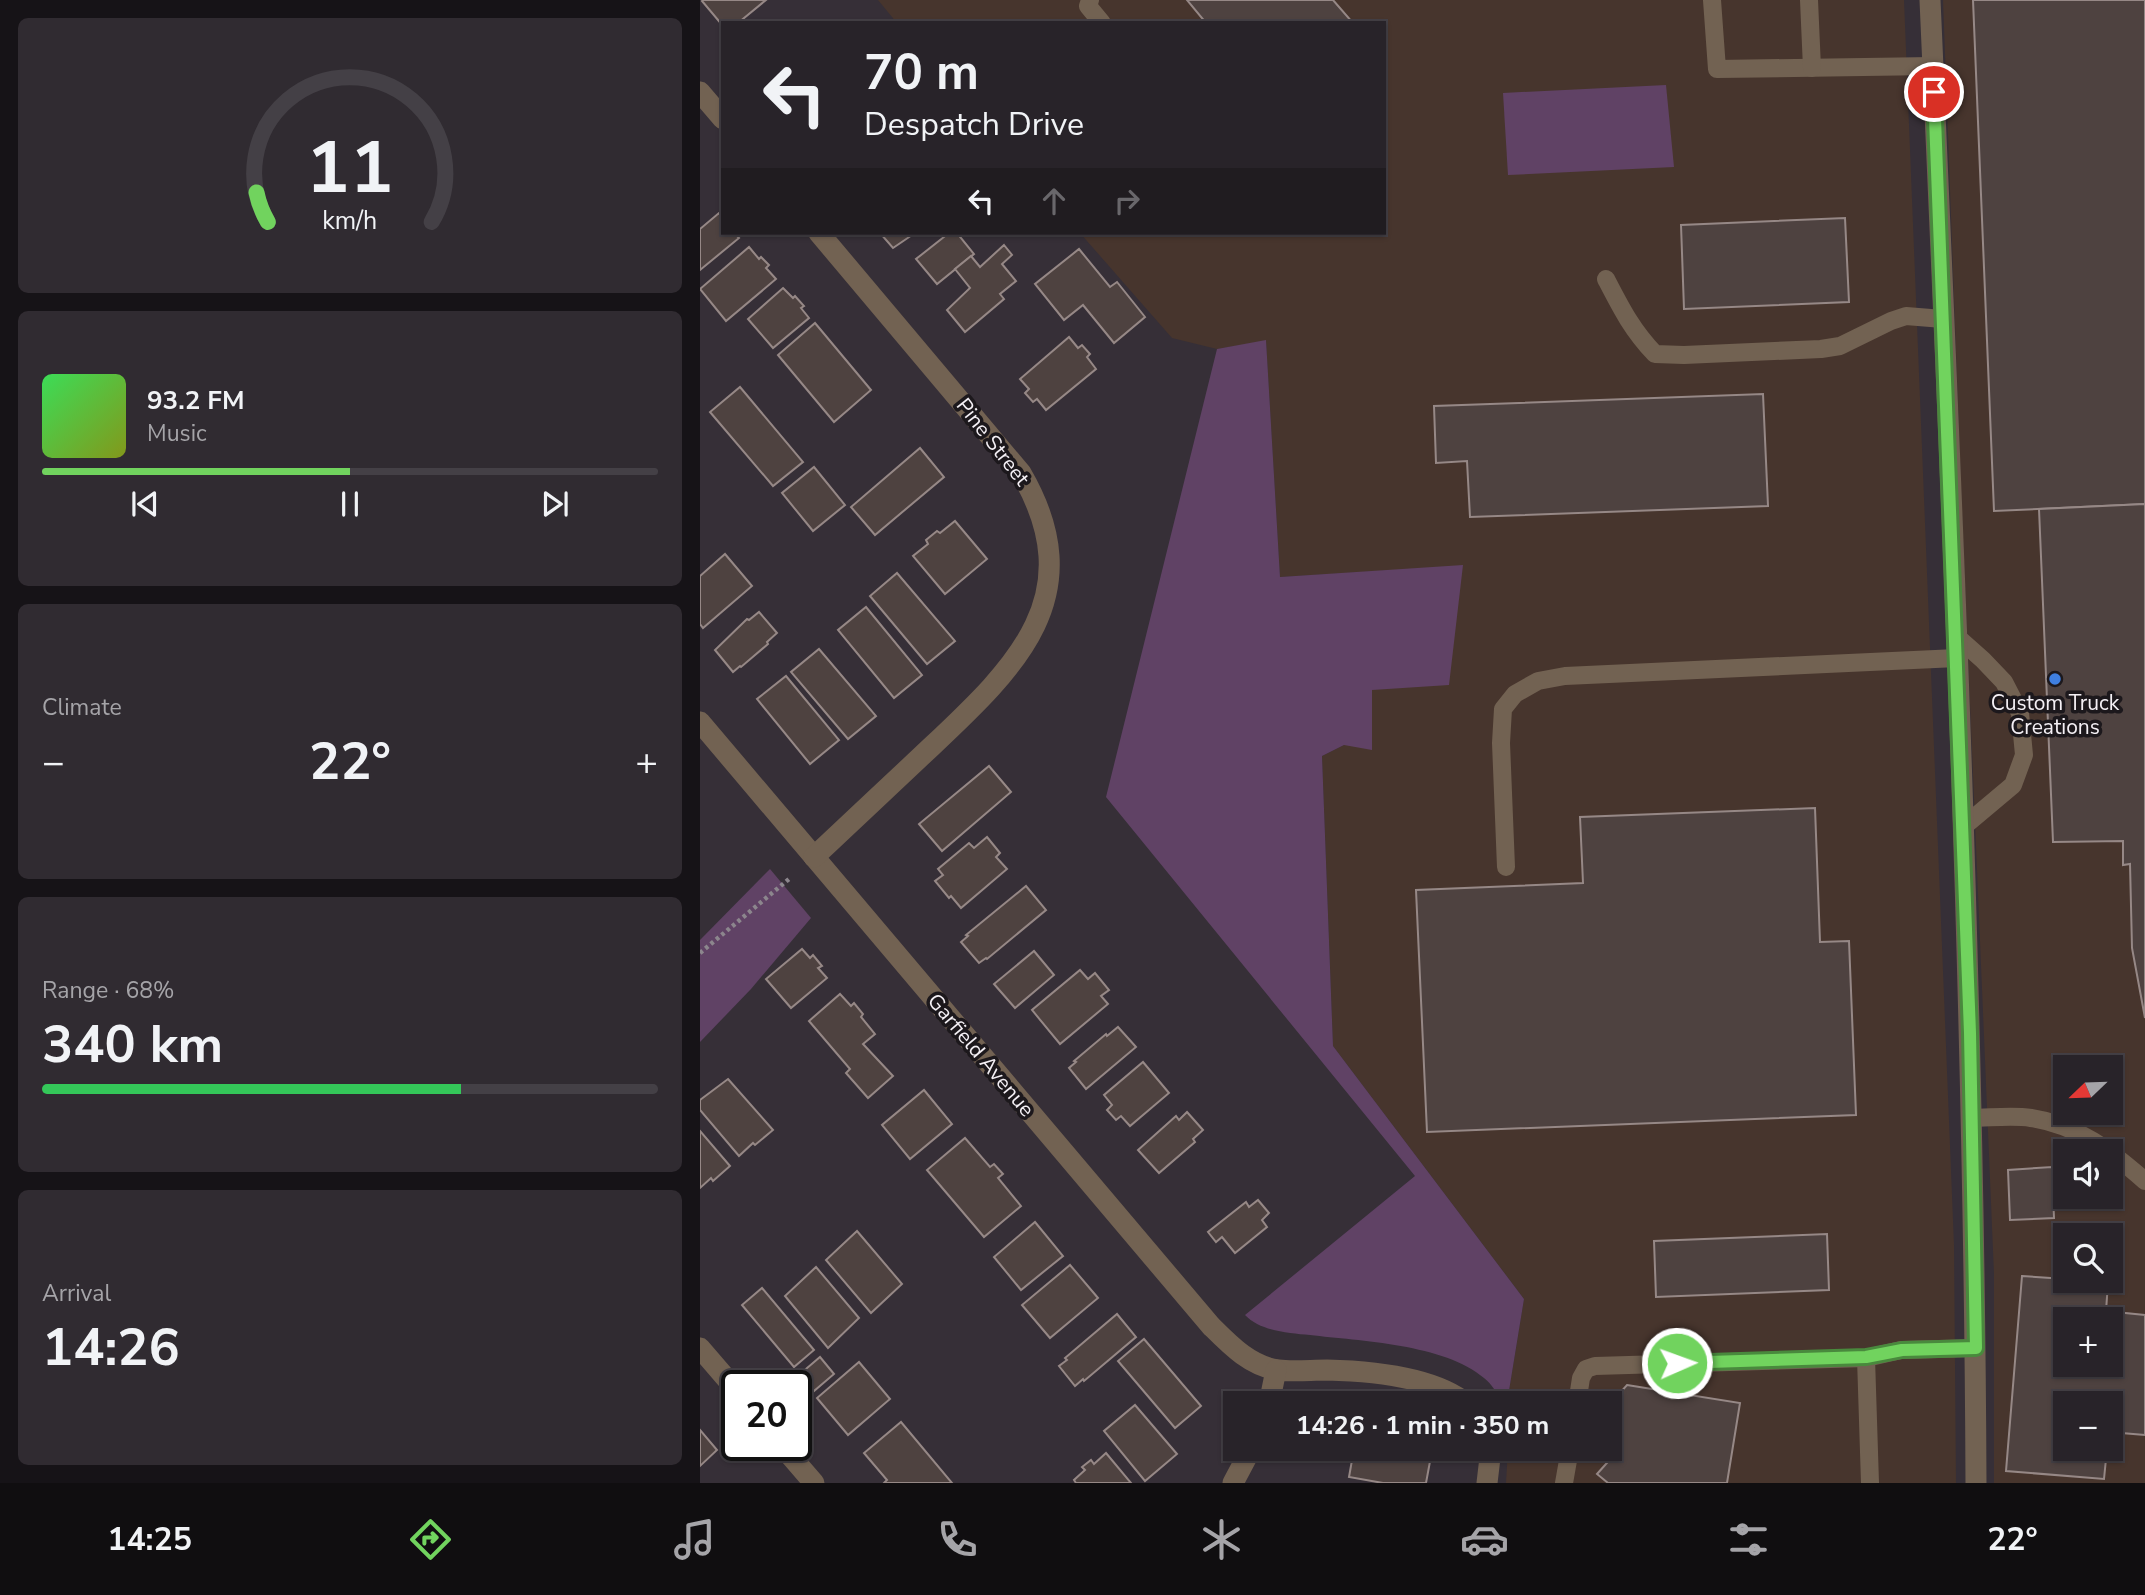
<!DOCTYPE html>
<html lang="en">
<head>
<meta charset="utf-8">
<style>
  :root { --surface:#282329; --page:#302b31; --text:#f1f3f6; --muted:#a5a4a8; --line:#444046; --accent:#71d35e }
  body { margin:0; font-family:"Nunito Sans",sans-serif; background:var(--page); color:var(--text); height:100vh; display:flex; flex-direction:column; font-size:26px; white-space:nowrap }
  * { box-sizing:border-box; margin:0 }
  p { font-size:23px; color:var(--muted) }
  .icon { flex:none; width:38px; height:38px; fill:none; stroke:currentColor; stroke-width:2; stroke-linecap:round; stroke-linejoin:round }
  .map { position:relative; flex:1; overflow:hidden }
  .details { display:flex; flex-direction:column; gap:18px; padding:18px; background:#161317; width:700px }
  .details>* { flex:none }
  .banner { position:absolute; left:21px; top:21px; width:665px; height:214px; border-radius:0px; box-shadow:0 2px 5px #0004,0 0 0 2px var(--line); background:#282329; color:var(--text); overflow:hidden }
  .needle { width:46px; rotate:247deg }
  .controls { position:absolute; left:1353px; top:1055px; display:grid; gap:14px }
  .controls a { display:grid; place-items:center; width:70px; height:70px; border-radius:0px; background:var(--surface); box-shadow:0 2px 5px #0004,0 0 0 2px var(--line); font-size:35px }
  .speed { position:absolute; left:21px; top:1370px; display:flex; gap:14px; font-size:35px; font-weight:700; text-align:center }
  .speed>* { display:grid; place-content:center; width:91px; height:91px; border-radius:50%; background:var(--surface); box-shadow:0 2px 5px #0004,0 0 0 2px var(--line); line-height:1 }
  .speed .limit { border:4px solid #111; border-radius:10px; background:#fff; color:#111 }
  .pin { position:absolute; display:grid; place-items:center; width:60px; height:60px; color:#fff; margin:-30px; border:4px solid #fff; border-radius:50%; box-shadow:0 2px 7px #0007 }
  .me { position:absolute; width:77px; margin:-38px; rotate:88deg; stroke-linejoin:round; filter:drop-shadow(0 0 5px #0008) }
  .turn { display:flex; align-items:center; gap:24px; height:147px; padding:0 28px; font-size:32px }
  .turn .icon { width:91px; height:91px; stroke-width:2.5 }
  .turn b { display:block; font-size:49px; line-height:60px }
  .lanes { display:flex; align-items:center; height:66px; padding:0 28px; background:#0003; justify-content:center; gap:35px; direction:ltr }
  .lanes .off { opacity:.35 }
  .big { font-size:52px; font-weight:700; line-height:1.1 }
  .details .tile { flex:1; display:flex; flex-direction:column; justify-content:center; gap:10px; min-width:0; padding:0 24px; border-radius:10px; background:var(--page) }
  .details .dial { align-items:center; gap:0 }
  .dial svg { height:182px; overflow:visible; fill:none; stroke:var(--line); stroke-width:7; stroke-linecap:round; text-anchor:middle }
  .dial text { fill:var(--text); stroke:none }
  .song { display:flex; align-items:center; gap:21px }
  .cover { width:84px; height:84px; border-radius:10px; background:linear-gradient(135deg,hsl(130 70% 55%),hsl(70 70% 35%)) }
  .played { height:7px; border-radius:4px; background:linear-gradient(90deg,var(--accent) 50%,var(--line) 50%) }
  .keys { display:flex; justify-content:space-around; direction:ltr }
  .heat { display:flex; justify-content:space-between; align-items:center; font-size:38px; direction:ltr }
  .charge { height:10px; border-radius:5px; background:linear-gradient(90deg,#34c759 68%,var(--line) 0) }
  .trip { position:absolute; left:523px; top:1391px; width:399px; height:70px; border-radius:0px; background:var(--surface); box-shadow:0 2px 5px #0004,0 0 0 2px var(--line); font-weight:700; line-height:70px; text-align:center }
  .tabs { display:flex; height:112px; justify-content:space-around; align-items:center; background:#100e10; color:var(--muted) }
  .tabs .icon { width:49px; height:49px }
  .tabs .selected { color:var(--accent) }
  .tabs b { font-size:32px; color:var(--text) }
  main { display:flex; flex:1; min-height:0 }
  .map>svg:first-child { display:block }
  .commercial { fill:#47352d; fill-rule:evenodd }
  .green { fill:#604265 }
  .building { fill:#4e4240; stroke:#968886; stroke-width:2; fill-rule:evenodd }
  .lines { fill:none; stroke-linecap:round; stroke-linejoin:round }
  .path { stroke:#8c868d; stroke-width:4.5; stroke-dasharray:3.5 3.5; stroke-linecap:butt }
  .lane { stroke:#726252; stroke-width:18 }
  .street { stroke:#726252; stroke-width:21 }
  .route-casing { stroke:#49893d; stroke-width:18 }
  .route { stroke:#71d35e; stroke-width:12 }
  .shop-dot { fill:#3f7fe0; stroke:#1c181c; stroke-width:2.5 }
  .labels { text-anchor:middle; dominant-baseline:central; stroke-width:7; stroke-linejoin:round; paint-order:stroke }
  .street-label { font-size:21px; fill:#f4f0f5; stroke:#1c181c }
  .poi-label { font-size:21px; fill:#f4f0f5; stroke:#1c181c }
</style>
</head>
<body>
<main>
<section class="details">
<div class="tile dial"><svg viewBox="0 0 100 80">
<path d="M14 69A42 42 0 1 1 86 69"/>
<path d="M14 69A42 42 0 0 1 9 56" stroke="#71d35e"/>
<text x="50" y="56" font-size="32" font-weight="700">11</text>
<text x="50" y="72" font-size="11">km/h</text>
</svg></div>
<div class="tile">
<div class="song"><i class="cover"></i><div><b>93.2 FM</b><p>Music</p></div></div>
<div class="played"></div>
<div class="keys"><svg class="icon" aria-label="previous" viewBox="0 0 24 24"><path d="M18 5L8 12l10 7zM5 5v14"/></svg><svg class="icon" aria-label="pause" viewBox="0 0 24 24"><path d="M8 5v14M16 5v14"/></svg><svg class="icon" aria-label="next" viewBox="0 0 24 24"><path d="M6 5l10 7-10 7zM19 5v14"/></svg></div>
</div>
<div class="tile"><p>Climate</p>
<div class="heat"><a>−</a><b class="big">22°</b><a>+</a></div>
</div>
<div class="tile"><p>Range · 68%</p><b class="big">340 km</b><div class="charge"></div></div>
<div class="tile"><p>Arrival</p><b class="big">14:26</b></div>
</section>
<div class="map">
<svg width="1445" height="1483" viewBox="0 0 1445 1483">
  <rect width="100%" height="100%" fill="#362f37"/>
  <g class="commercial">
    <path d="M178,0H1204L1254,1245L1256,1483H806L808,1449H910V1404L807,1403L824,1299L633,1046L622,756L644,745L672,690L763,566L580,577L566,341L517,349L472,338L380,233H684V23H197Z"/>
    <path d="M1243,0H1445V1483H1294V1274L1262,513ZM1365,1068H1410V1113H1365ZM1365,1152H1410V1197H1365ZM1365,1236H1410V1281H1365ZM1365,1320H1410V1365H1365ZM1365,1404H1410V1449H1365Z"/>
  </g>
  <g class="green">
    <path d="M966,85L974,167L808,175L803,93Z"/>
    <path d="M566,340L580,577L763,565L749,685L672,690V750L644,745L622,756L633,1046L824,1299L807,1403H803C798,1395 792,1384 784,1378C745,1344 659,1341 610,1335C588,1333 560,1331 545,1315L715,1176L406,797L517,349Z"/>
    <path d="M70,869L111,918L51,989L0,1042V940Z"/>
  </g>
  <g class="building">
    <path d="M3,0H66L38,23H23V26L2,1Z"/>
    <path d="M487,0H633L653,23H506Z"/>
    <path d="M1273,0H1445V504L1294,511Z"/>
    <path d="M23,212V233H41L37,236L39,238L0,270V229L19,213L20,215Z"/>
    <path d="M1145,218L1149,302L984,309L981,225Z"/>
    <path d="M180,233H215L193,248Z"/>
    <path d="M249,233H257L274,254L237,284L216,259Z"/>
    <path d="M304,245L312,255L302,264L316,281L300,294L304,299L265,332L247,310L270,288L255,269L271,256L280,267Z"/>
    <path d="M49,247L59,259L61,257L69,265L66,268L76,279L26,321L0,289Z"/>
    <path d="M379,249L410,287L417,282L445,317L414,343L383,305L364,320L335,284Z"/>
    <path d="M83,288L93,298L95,296L104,306L101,308L109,318L73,348L48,319Z"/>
    <path d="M115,323L171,390L134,422L78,355Z"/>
    <path d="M369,337L378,348L382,345L390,354L387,357L396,369L346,410L337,399L333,402L325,393L329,389L320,379Z"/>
    <path d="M40,387L103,462L73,486L10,412Z"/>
    <path d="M1063,394L1068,506L770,517L767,461L736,463L734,406Z"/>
    <path d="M220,448L244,477L175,535L151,507Z"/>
    <path d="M114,467L145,505L113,531L82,493Z"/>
    <path d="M1445,504V1018L1432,948L1430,864L1423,865V841L1353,842L1339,509Z"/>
    <path d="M255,521L287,559L245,594L213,556L228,544L226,540L237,531L240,533Z"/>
    <path d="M25,554L52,586L3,628L0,624V576Z"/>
    <path d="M197,573L255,641L227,664L170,596Z"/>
    <path d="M166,607L222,675L194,698L138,630Z"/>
    <path d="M59,612L77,633L67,642L68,644L41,667L40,666L33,672L15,650L47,619L49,620Z"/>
    <path d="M119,649L176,716L148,739L91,672Z"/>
    <path d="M86,676L139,740L110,764L57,699Z"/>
    <path d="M289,766L311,792L242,851L219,824Z"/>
    <path d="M1115,808L1120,942L1149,941L1156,1115L727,1132L716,890L883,883L880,817Z"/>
    <path d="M287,837L300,853L296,857L307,869L261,908L251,896L249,898L235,881L243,875L238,869L269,843L274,848Z"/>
    <path d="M326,886L346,910L287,959L286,958L279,963L261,942L268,936L266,935Z"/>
    <path d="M102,949L110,958L113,955L122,966L118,968L127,978L91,1008L66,979Z"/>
    <path d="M334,951L354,975L315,1008L294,984Z"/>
    <path d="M380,970L388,979L395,973L409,990L401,996L408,1004L360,1044L332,1010Z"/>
    <path d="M140,994L151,1006L154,1003L163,1014L161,1017L175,1034L163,1044L193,1076L168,1098L146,1073L150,1069L109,1021Z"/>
    <path d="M418,1027L436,1047L386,1089L369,1068L376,1062L374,1061L406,1034L407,1036Z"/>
    <path d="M443,1062L469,1093L430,1126L421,1116L416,1120L407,1110L412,1105L404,1095Z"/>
    <path d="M28,1079L73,1130L55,1145L53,1143L39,1156L0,1110V1100Z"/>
    <path d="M224,1090L252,1124L210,1159L182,1125Z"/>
    <path d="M487,1112L503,1130L493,1139L495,1142L459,1173L438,1150L476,1116L479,1120Z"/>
    <path d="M0,1131L30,1166L13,1181L11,1178L0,1188Z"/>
    <path d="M265,1138L290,1167L294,1164L303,1174L298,1178L321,1206L284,1237L227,1170Z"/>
    <path d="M1352,1167L1354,1218L1310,1220L1308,1170Z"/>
    <path d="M558,1200L569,1213L562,1220L567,1227L535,1253L522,1237L516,1242L508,1232L546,1202L549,1207Z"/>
    <path d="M335,1222L363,1256L321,1290L294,1257Z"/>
    <path d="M157,1231L202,1284L171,1313L126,1260Z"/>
    <path d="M1127,1234L1129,1290L956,1297L954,1241Z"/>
    <path d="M370,1265L398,1298L350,1338L322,1305Z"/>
    <path d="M116,1267L159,1318L128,1348L85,1296Z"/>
    <path d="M1322,1276L1365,1279V1281L1408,1283L1406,1311L1445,1315V1435L1410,1432V1404H1365V1449H1407L1404,1479L1306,1471ZM1365,1320H1410V1365H1365Z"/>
    <path d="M62,1288L114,1350L94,1367L42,1305Z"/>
    <path d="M417,1314L436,1337L384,1381L383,1379L375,1386L359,1366L367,1360L365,1358Z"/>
    <path d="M444,1339L501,1406L475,1428L418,1361Z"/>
    <path d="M120,1357L134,1374L114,1391L100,1374Z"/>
    <path d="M159,1362L190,1399L148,1435L117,1398Z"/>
    <path d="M927,1385L1040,1403L1027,1483H908L897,1474L915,1454L921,1417L910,1408V1404Z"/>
    <path d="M435,1405L477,1454L445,1481L404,1431Z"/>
    <path d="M201,1422L252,1483H184L187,1480L164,1453Z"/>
    <path d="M0,1430L17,1450L0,1466Z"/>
    <path d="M654,1449H693L731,1456L726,1483H683L649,1477Z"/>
    <path d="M406,1453L431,1483H376L374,1480L385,1470L382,1467L391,1460L394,1464Z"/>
  </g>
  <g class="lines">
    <path class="path" d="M0,953L89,879"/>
    <g class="lane">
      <path d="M390,0L388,6L402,23"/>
      <path d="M1012,0L1017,69L1233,66"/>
      <path d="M1109,0L1112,68"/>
      <path d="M906,279C921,308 932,330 955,354L984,355L1121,349L1140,346L1191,321L1206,316L1243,319"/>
      <path d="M1256,636L1283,660L1304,682L1320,713L1324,755L1313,785L1263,827"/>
      <path d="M806,867L801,743L803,709L815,694L838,681L865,676L1257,658"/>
      <path d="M1271,1118C1290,1118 1312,1115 1331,1118C1378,1125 1411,1151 1445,1181"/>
      <path d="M1166,1358L1170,1483"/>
      <path d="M877,1404L881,1378L886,1369L895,1366L1166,1358L1201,1350L1276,1348"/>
      <path d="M864,1483L870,1449"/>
    </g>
    <g class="street">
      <path d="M1230,0C1252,494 1274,988 1276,1483"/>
      <path d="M0,92L23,119"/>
      <path d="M0,722L511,1326C530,1345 550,1366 578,1370C593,1372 611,1370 627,1370C669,1371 733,1376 767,1404"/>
      <path d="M114,857C153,820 192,784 231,747C317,666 392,595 321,473L119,233"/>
      <path d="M0,1348L37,1391"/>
      <path d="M569,1404L576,1370"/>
      <path d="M82,1446L114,1483"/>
      <path d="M533,1483L551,1449"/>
      <path d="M787,1483L791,1449"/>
    </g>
  </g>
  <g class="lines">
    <defs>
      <path id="route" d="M977,1363L1166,1357L1202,1350L1276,1348L1270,1033L1234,92"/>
    </defs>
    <use href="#route" class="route-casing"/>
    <use href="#route" class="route"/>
  </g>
  <circle class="shop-dot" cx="1355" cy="679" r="7"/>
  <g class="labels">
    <g class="street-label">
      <text transform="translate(293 442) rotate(52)">Pine Street</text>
      <text transform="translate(281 1055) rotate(50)">Garfield Avenue</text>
    </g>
    <g class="poi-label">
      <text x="1355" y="703">Custom Truck<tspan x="1355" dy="24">Creations</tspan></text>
    </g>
  </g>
</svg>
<div class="controls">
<a><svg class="needle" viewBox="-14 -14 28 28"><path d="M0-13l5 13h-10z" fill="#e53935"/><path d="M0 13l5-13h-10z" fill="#a5a4a8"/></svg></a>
<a><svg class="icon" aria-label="sound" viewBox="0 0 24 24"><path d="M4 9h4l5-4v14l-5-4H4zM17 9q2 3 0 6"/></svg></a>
<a><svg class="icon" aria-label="search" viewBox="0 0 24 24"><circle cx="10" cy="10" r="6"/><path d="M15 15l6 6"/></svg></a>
<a>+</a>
<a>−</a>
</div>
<div class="speed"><div class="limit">20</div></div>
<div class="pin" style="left:1234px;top:92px;background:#d93025"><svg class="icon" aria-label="arrive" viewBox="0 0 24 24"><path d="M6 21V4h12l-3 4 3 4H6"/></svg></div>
<svg class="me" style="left:977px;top:1363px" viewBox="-20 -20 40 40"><circle r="17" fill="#71d35e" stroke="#fff" stroke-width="3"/><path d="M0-11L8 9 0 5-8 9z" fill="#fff"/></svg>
<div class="trip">14:26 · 1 min · 350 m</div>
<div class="banner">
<div class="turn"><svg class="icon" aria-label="left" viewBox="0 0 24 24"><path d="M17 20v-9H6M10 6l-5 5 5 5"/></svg><div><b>70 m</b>Despatch Drive</div></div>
<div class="lanes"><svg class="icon" aria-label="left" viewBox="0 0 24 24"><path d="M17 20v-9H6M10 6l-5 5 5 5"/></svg><svg class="icon off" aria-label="ahead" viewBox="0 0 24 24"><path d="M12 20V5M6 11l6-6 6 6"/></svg><svg class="icon off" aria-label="right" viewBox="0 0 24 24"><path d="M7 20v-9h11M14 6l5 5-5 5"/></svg></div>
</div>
</div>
</main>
<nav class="tabs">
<b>14:25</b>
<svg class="icon selected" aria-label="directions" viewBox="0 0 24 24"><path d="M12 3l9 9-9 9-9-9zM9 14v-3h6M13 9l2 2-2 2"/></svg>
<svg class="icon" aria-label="music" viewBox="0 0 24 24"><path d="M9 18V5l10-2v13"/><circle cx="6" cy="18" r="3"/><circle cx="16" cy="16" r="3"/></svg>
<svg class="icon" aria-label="phone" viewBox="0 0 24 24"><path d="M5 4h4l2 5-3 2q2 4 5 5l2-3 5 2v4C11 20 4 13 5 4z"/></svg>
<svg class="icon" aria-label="climate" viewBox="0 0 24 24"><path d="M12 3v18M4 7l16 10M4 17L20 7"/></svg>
<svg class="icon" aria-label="car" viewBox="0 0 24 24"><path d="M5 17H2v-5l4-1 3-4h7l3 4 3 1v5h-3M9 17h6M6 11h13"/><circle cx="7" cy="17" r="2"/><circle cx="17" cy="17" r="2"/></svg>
<svg class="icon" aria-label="filters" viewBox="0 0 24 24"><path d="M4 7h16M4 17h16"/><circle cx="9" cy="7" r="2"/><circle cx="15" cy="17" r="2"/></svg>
<b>22°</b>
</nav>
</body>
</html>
